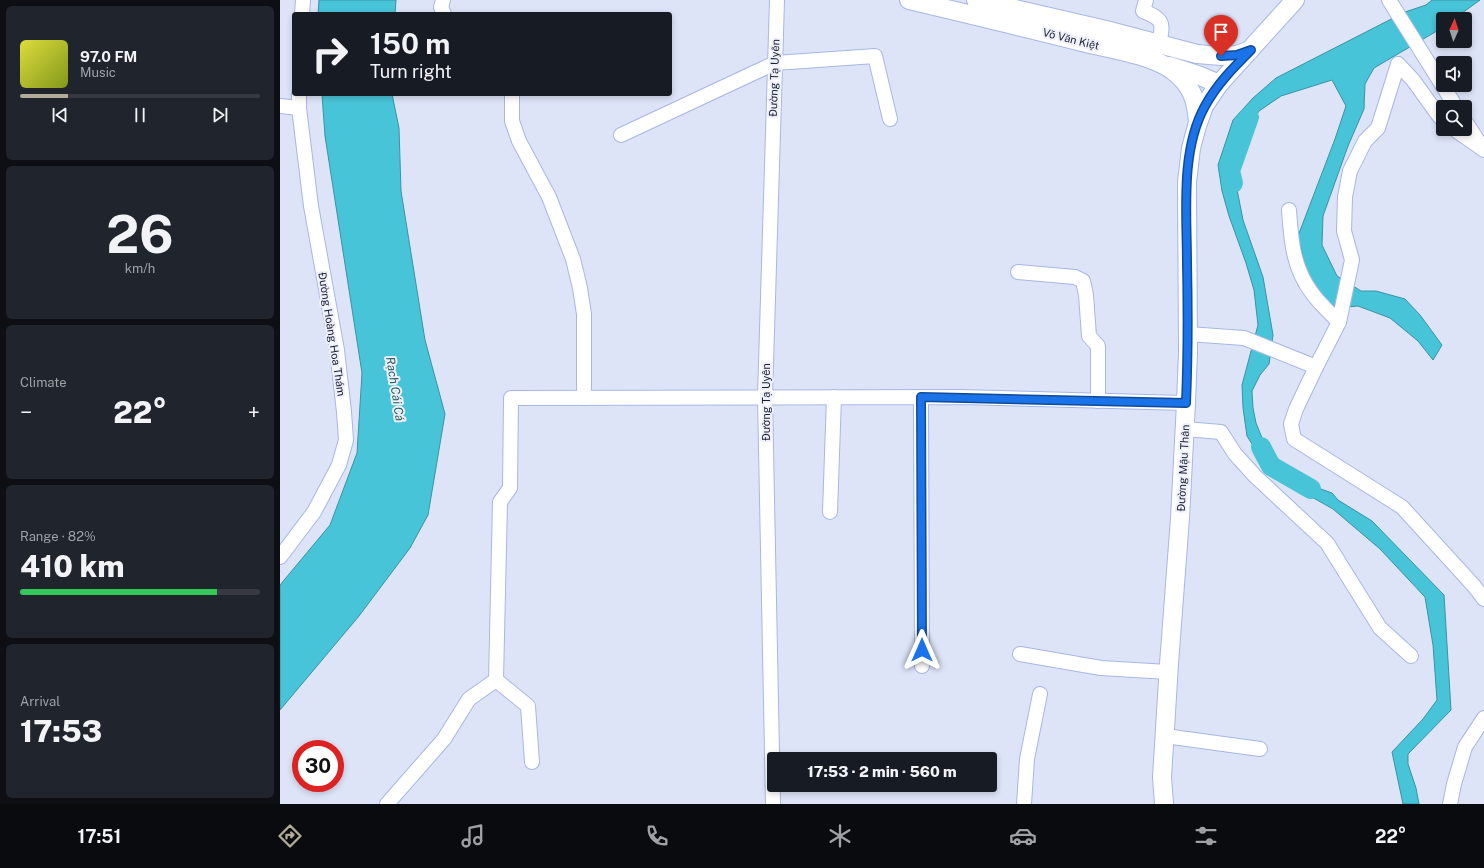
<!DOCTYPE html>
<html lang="en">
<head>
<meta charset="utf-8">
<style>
  :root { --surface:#171b24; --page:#20242c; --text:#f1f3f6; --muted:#9ea1a6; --line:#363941; --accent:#b2ac97 }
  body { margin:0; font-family:"Public Sans",sans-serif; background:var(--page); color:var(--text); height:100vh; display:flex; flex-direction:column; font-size:15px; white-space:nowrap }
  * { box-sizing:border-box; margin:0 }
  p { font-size:13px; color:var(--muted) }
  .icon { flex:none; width:22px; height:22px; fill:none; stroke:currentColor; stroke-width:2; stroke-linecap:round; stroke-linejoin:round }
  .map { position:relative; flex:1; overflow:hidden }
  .side { display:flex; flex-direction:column; gap:6px; padding:6px; background:#0d0f14; width:280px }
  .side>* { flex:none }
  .banner { position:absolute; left:12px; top:12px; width:380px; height:84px; border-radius:4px; box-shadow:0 2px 6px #0003; background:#171b24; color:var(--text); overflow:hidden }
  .needle { width:26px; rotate:3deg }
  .fabs { position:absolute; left:1156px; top:12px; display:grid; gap:8px }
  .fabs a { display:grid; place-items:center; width:36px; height:36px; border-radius:4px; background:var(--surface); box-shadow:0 2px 6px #0003; font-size:20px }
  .speed { position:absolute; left:12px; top:740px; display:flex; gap:8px; font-size:20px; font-weight:700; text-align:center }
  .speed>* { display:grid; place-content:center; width:52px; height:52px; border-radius:50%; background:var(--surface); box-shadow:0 2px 6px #0003; line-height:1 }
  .speed .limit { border:6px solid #d22; background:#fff; color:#111 }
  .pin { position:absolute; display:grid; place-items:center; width:34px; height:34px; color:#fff; margin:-41px -17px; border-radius:50% 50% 50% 0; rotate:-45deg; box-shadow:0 0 4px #0007 }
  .pin .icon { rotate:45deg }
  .me { position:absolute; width:44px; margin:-22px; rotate:0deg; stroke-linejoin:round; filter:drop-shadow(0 0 3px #0008) }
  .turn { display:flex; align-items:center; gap:14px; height:84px; padding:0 12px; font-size:18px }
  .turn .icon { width:52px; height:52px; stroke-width:2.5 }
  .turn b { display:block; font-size:28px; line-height:34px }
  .big { font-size:30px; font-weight:800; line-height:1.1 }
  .side .tile { flex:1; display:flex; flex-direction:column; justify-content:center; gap:6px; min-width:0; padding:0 14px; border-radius:6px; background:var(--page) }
  .side .dial { align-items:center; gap:0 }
  .dial b { font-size:52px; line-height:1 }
  .song { display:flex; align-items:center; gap:12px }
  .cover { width:48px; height:48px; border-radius:6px; background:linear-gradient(135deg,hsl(60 70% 55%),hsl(70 70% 35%)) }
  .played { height:4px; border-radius:2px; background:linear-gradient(90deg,var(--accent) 20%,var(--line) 20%) }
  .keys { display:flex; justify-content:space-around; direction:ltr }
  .heat { display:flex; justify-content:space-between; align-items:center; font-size:22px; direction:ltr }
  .charge { height:6px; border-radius:3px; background:linear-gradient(90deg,#34c759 82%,var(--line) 0) }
  .trip { position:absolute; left:487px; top:752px; width:230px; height:40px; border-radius:4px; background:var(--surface); box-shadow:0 2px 6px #0003; font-weight:800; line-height:40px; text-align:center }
  .dock { display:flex; height:64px; justify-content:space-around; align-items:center; background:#090b0e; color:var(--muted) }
  .dock .icon { width:28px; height:28px }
  .dock .current { color:var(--accent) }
  .dock b { font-size:18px; color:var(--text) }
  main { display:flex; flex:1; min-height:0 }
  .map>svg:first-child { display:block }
  .water { fill:#48c4d8; stroke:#3a92a6 }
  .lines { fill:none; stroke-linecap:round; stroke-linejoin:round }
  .river { stroke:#48c4d8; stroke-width:20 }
  .minor-casing { stroke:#a7b7e6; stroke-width:16 }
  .major-casing { stroke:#a7b7e6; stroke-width:20 }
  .minor { stroke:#fff; stroke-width:14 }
  .major { stroke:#fff; stroke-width:18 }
  .route-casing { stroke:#114b97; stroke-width:10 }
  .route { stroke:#1a73e8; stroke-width:7 }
  .labels { text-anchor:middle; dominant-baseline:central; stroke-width:4; stroke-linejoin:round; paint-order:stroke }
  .street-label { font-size:11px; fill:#191f30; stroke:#eef1fb }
  .water-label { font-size:12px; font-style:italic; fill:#265962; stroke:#eef1fb }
</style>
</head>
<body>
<main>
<section class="side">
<div class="tile">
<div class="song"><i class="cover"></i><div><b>97.0 FM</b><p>Music</p></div></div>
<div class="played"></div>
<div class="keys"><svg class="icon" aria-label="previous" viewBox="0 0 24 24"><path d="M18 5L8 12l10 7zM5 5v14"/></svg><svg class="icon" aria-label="pause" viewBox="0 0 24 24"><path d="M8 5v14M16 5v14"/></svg><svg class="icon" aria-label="next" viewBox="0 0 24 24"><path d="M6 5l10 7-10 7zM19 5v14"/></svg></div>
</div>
<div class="tile dial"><b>26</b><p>km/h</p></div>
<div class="tile"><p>Climate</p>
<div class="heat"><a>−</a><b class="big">22°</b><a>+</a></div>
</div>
<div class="tile"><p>Range · 82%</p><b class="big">410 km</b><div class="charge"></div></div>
<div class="tile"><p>Arrival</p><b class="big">17:53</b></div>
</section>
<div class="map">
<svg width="1204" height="804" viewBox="0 0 1204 804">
  <rect width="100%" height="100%" fill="#dde4f8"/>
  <g class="water">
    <path d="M39,0H116L115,14H38Z"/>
    <path d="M1152,0H1200L1174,19H1163V27L1162,28L1094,68L1085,84L1084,109L1068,146L1043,216L1042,245L1057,276L1081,291H1096L1125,299L1140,315L1162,345L1153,360L1138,341L1110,318L1078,306L1057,308L1039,296L1026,270L1018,236L1055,139L1066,106L1052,80L1001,96L979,111L970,125L955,151L954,174L963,220L983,277L993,335L989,364L980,375L972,391L973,408L976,423L990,458L996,469L1008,477L1052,493L1058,500L1092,521L1164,595L1171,710L1128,754V764L1136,788L1139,804H1123L1112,752L1143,719L1157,700L1153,645L1145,597L1100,549L1053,509L991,474L967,436L963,408L962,385L978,325L974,290L966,263L949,216L942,191L938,165L953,120L973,98L996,78L1125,12L1146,5Z"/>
    <path d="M42,94H112L119,128L121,191L145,340L165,414L148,515L130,548L79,616L0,710V585L50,525L77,453L82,373L45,136Z"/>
  </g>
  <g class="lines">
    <g class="river">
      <path d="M953,183L950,171L969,117"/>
      <path d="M981,447L991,466L1031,489"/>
    </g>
    <defs>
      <g id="minor">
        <path d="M163,0L161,7L164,14"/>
        <path d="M866,0L863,11C885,20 883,23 879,45"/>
        <path d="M1109,0L1176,107"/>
        <path d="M22,14L23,0"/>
        <path d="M232,94V121L239,141L269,197L293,259L300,288L304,314V398"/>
        <path d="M0,106L19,108"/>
        <path d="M1185,121L1200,144"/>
        <path d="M1174,129L1204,150"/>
        <path d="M341,135L495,63L595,56L610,119"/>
        <path d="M1009,210C1011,240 1013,268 1032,293C1039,303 1050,313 1059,322"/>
        <path d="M738,272L795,277L803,281L806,295L809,336L818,346V401"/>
        <path d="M908,334L964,338L1036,367L1059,322L1072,260L1064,231L1065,197L1070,171L1085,141L1098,128L1118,64L1133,80L1159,116L1163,120"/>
        <path d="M1036,367L1016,409L1011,424L1014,439L1122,507L1194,586L1204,599"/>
        <path d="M641,397L642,666"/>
        <path d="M905,429L941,432L955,454L975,476L1047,543L1100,628L1131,656"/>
        <path d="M550,512L554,397"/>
        <path d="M0,557L34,512L59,465L66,440L64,412L57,350L31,206L19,108V94"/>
        <path d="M740,654L821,668L888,672"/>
        <path d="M216,680L248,706L252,762"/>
        <path d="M885,736L980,749"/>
        <path d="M107,804L164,739L189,699L216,680L220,502L230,488L231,398L680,397L906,403"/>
        <path d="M493,804L485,397L497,0"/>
        <path d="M744,804L747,759L760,694"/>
        <path d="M1170,804L1174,784L1185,747L1204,718"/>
      </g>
      <g id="major">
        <path d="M629,0C688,14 747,28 806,43C831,49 871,55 892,70C912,85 916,99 918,122"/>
        <path d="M696,0L826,30L917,54L941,56L957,55L970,50"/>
        <path d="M890,66L918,75L939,84"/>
        <path d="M884,804L882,777L889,664L900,518L906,403L908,353L907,182L911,148L917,126L924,106L939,84L1015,0"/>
      </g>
    </defs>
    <use href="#minor" class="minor-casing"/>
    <use href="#major" class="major-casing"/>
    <use href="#minor" class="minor"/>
    <use href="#major" class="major"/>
  </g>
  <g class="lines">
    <defs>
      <path id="route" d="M642,650L641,397L906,403C908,356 908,310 907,263C907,214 900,151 925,106C937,84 954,67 971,50L957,55L941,56"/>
    </defs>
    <use href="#route" class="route-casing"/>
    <use href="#route" class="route"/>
  </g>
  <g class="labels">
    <g class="street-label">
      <text transform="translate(791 39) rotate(14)">Võ Văn Kiệt</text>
      <text transform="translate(494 78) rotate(-88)">Đường Tạ Uyên</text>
      <text transform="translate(52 334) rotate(81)">Đường Hoàng Hoa Thám</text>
      <text transform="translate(486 402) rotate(-90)">Đường Tạ Uyên</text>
      <text transform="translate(903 468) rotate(-87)">Đường Mậu Thân</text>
    </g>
    <g class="water-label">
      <text transform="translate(115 389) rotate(81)">Rạch Cái Cá</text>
    </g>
  </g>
</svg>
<div class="fabs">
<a><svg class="needle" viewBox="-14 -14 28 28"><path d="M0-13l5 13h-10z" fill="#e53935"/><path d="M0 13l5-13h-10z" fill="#9ea1a6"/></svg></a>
<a><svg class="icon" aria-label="sound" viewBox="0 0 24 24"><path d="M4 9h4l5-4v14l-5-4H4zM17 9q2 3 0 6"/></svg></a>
<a><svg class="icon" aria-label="search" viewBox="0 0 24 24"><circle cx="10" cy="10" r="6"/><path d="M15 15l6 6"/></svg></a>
</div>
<div class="speed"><div class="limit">30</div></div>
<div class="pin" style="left:941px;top:56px;background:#d93025"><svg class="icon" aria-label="arrive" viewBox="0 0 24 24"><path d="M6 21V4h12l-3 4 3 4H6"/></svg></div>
<svg class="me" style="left:642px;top:650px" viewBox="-20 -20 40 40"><path d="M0-17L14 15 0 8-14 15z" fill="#1a73e8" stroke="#fff" stroke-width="4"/></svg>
<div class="trip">17:53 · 2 min · 560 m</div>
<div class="banner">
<div class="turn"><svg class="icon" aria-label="right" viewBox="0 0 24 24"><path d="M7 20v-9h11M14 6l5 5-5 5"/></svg><div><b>150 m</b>Turn right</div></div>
</div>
</div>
</main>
<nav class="dock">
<b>17:51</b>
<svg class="icon current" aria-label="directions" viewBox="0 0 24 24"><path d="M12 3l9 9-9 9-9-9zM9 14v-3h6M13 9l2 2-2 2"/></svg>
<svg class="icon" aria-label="music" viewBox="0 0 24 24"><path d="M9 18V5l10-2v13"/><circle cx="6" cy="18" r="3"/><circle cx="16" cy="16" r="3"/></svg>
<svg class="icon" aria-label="phone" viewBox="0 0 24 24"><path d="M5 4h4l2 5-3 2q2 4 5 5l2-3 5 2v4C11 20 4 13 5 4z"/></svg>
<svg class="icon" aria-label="climate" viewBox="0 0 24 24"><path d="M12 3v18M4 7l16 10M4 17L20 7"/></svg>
<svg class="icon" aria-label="car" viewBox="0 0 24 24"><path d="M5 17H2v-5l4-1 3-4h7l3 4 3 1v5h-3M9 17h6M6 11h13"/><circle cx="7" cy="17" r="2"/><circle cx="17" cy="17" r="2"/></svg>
<svg class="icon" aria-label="filters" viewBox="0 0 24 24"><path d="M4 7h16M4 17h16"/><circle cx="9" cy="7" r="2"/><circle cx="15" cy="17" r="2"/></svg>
<b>22°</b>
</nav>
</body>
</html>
